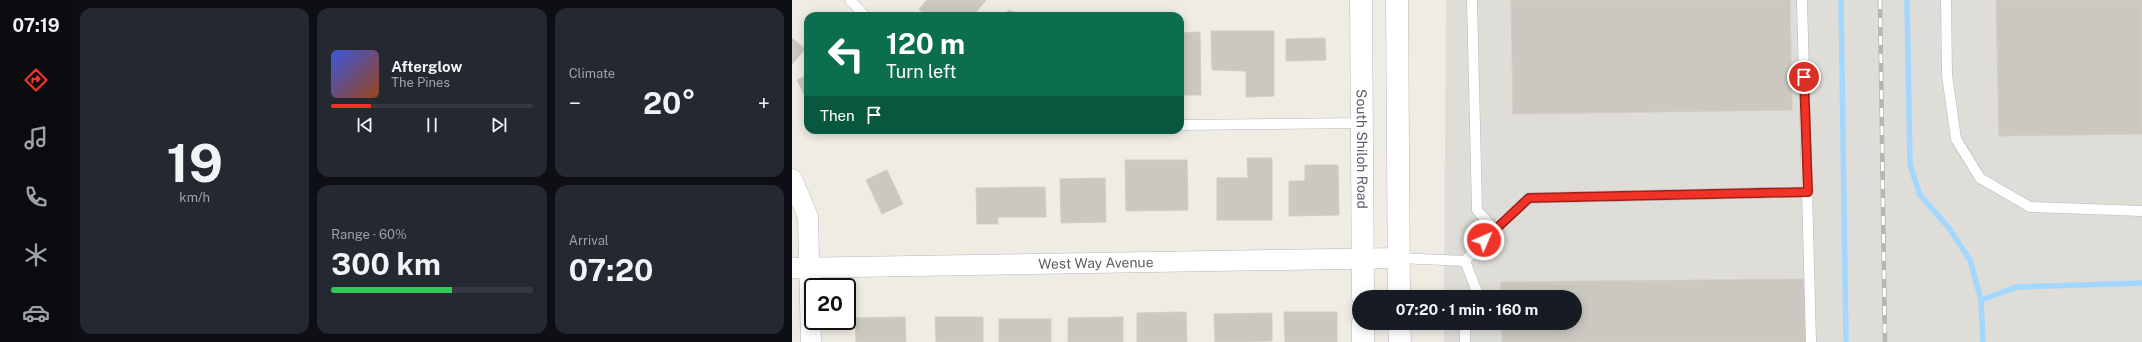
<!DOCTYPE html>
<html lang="en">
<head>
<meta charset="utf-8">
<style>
  :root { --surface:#171b24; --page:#242831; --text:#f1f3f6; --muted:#9ea1a6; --line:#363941; --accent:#f13226 }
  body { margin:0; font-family:"Public Sans",sans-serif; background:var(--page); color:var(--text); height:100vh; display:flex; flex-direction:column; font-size:15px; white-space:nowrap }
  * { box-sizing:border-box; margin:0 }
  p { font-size:13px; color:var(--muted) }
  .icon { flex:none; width:22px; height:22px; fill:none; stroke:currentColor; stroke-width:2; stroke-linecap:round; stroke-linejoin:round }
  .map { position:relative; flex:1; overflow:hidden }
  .panel { display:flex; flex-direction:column; gap:8px; padding:8px; background:#0d0f14; width:720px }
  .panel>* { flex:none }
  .top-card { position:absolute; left:12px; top:12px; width:380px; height:122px; border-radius:12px; box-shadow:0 2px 10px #0003; background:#0b6e4f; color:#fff; overflow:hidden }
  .speed { position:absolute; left:12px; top:278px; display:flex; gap:8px; font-size:20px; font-weight:700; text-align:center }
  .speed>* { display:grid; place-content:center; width:52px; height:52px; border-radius:50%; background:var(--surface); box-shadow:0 2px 10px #0003; line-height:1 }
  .speed .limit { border:2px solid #111; border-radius:6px; background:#fff; color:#111 }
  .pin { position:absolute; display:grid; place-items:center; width:34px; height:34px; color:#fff; margin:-17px; border:2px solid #fff; border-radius:50%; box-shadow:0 1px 4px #0007 }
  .me { position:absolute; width:44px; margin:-22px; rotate:45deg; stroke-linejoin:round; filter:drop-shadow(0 0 3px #0008) }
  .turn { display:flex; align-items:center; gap:14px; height:84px; padding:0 16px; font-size:18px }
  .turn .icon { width:52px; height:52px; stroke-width:2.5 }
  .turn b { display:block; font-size:28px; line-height:34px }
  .then { display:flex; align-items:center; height:38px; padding:0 16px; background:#0003; gap:8px; font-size:15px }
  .big { font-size:30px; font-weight:700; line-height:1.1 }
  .panel .card { flex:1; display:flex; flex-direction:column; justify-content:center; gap:6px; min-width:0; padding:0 14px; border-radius:12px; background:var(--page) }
  .panel .dial { align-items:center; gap:0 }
  .dial b { font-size:52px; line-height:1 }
  .song { display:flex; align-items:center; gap:12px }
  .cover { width:48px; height:48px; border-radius:6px; background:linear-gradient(135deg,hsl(230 70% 55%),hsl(20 70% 35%)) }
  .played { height:4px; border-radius:2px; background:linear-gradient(90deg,var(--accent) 20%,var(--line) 20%) }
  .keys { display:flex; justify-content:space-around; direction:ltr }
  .heat { display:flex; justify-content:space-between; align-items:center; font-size:22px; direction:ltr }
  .charge { height:6px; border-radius:3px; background:linear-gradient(90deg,#34c759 60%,var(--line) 0) }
  .panel .tiles { flex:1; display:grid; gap:8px; grid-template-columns:repeat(3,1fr) }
  .card:first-child { grid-row:span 2 }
  .trip { position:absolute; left:560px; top:290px; width:230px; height:40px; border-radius:20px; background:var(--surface); box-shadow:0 2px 10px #0003; font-weight:700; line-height:40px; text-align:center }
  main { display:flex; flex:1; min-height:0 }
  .tab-bar { display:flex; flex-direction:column; width:72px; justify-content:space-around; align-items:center; background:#090b0e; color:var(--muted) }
  .tab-bar .icon { width:28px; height:28px }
  .tab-bar .on { color:var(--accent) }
  .tab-bar b { font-size:18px; color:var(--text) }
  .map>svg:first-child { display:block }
  .industrial { fill:#dfddd7 }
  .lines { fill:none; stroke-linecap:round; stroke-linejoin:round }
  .stream { stroke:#a2d8ff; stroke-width:5.5 }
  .building { fill:#cbc8c2; stroke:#d3cdc1 }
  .lane-casing { stroke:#b5b9be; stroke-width:11 }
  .street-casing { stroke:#b5b9be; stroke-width:21 }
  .secondary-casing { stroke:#b6bac0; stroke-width:23 }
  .lane { stroke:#fff; stroke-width:10 }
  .street { stroke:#fff; stroke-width:20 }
  .secondary { stroke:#fff; stroke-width:22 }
  .rail-casing { stroke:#b4b5b5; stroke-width:4.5 }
  .rail { stroke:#fff; stroke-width:3; stroke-dasharray:9; stroke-linecap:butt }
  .route-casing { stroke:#9d2019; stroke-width:10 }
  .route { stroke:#f13226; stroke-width:7 }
  .labels { text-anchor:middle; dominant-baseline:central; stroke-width:3; stroke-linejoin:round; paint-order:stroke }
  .street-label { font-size:14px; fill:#5b5f64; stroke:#fff }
</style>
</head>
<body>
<main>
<nav class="tab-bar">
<b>07:19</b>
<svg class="icon on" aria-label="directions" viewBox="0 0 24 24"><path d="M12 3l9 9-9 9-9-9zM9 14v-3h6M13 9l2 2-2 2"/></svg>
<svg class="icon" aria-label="music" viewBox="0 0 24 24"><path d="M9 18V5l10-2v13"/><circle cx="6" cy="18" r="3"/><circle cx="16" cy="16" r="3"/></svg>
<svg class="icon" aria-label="phone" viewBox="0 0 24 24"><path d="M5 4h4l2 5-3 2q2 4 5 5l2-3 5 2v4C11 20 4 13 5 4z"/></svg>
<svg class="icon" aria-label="climate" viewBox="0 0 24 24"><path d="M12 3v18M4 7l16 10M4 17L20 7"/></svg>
<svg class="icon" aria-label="car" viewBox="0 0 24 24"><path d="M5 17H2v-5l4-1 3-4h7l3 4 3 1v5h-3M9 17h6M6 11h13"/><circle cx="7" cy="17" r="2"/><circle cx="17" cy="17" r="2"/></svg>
</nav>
<section class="panel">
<div class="tiles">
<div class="card dial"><b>19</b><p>km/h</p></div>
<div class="card">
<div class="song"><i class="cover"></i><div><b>Afterglow</b><p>The Pines</p></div></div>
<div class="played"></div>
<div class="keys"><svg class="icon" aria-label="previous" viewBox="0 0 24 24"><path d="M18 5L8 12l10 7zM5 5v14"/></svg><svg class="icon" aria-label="pause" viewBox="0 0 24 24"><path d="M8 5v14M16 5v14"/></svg><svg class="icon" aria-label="next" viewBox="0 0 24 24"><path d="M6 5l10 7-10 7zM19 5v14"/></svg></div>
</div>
<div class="card"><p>Climate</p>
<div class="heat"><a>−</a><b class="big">20°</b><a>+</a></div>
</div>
<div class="card"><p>Range · 60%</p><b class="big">300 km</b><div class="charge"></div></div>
<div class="card"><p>Arrival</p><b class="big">07:20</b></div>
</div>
</section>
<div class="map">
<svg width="1350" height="342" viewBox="0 0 1350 342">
  <rect width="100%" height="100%" fill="#eeece3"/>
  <path class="industrial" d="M654,0H1350V342H652V323H783V297H652Z"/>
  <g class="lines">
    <g class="stream">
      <path d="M1049,0L1054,342"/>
      <path d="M1115,0L1118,165L1128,195L1157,228L1178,260L1189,300L1191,342"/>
      <path d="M1189,300L1225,287L1350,283"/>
    </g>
  </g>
  <g class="building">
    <path d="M135,0H194L181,16H161L155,11L151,16H135L127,9Z"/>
    <path d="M719,0H998L1000,110L721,114Z"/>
    <path d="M1204,0H1350V134L1207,136Z"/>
    <path d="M216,10L234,16H215Z"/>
    <path d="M419,31H482V96L454,97V71L420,70Z"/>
    <path d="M408,32L409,95H388V33Z"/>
    <path d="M0,38L13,49L0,64Z"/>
    <path d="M533,38L534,60L494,61V39Z"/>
    <path d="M16,75V102L5,80Z"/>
    <path d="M455,158H480V220H425V178H456Z"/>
    <path d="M333,160H395L396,210L334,211Z"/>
    <path d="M513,165H546L547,215L497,216V181H513Z"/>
    <path d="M95,170L111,204L90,214L74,180Z"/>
    <path d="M313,178L314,222L269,223L268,179Z"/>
    <path d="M253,187L254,217H206V224H185L184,188Z"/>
    <path d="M1012,279L1013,342H710V323H783V297H709V282Z"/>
    <path d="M394,312L395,342H345V313Z"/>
    <path d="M492,312H545V342H493Z"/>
    <path d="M480,313V341L423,342L422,314Z"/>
    <path d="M113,317L114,342H64L63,318Z"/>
    <path d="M143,317H191V342H144Z"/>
    <path d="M331,317V342H276V318Z"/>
    <rect x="207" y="319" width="52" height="23"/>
  </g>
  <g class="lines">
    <defs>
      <g id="lane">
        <path d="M58,0L73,16"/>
        <path d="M680,0L685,210L702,229L673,261L685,292L683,297"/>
        <path d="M1010,0L1019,342"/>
        <path d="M1154,0L1155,75L1164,139L1188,178L1238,207L1350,211"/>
        <path d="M388,125L570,123"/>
        <path d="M702,229L737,198L1016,192"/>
        <path d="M607,258L673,261"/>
        <path d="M673,323V342"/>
      </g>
      <g id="street">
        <path d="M0,179L16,217L19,342"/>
        <path id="s1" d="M0,268L607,258"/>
      </g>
      <g id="secondary">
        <path id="s2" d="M569,0L571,297"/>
        <path d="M605,0L607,297"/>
        <path d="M571,323V342"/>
        <path d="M607,323L608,342"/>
      </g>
    </defs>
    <use href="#lane" class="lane-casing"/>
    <use href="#street" class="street-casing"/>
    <use href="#secondary" class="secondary-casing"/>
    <use href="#lane" class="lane"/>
    <use href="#street" class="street"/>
    <use href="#secondary" class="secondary"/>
    <defs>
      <path id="rail" d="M1088,0L1093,342"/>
    </defs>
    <use href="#rail" class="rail-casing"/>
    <use href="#rail" class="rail"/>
  </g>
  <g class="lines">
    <defs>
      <path id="route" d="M692,240L737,198L1016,192L1012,77"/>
    </defs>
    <use href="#route" class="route-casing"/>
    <use href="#route" class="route"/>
  </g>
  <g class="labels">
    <g class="street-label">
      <text stroke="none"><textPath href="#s2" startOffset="149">South Shiloh Road</textPath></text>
      <text stroke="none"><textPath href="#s1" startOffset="304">West Way Avenue</textPath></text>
    </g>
  </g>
</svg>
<div class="speed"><div class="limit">20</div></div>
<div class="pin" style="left:1012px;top:77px;background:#d93025"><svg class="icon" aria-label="arrive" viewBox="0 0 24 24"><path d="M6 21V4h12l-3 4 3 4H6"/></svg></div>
<svg class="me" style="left:692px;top:240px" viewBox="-20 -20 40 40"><circle r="17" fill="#f13226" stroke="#fff" stroke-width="3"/><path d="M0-11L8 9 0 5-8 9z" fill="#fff"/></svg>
<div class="trip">07:20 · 1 min · 160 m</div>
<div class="top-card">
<div class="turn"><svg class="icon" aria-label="left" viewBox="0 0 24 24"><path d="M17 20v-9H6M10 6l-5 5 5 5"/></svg><div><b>120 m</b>Turn left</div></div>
<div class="then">Then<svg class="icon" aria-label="arrive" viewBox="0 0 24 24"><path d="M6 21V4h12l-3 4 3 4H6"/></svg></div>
</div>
</div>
</main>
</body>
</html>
